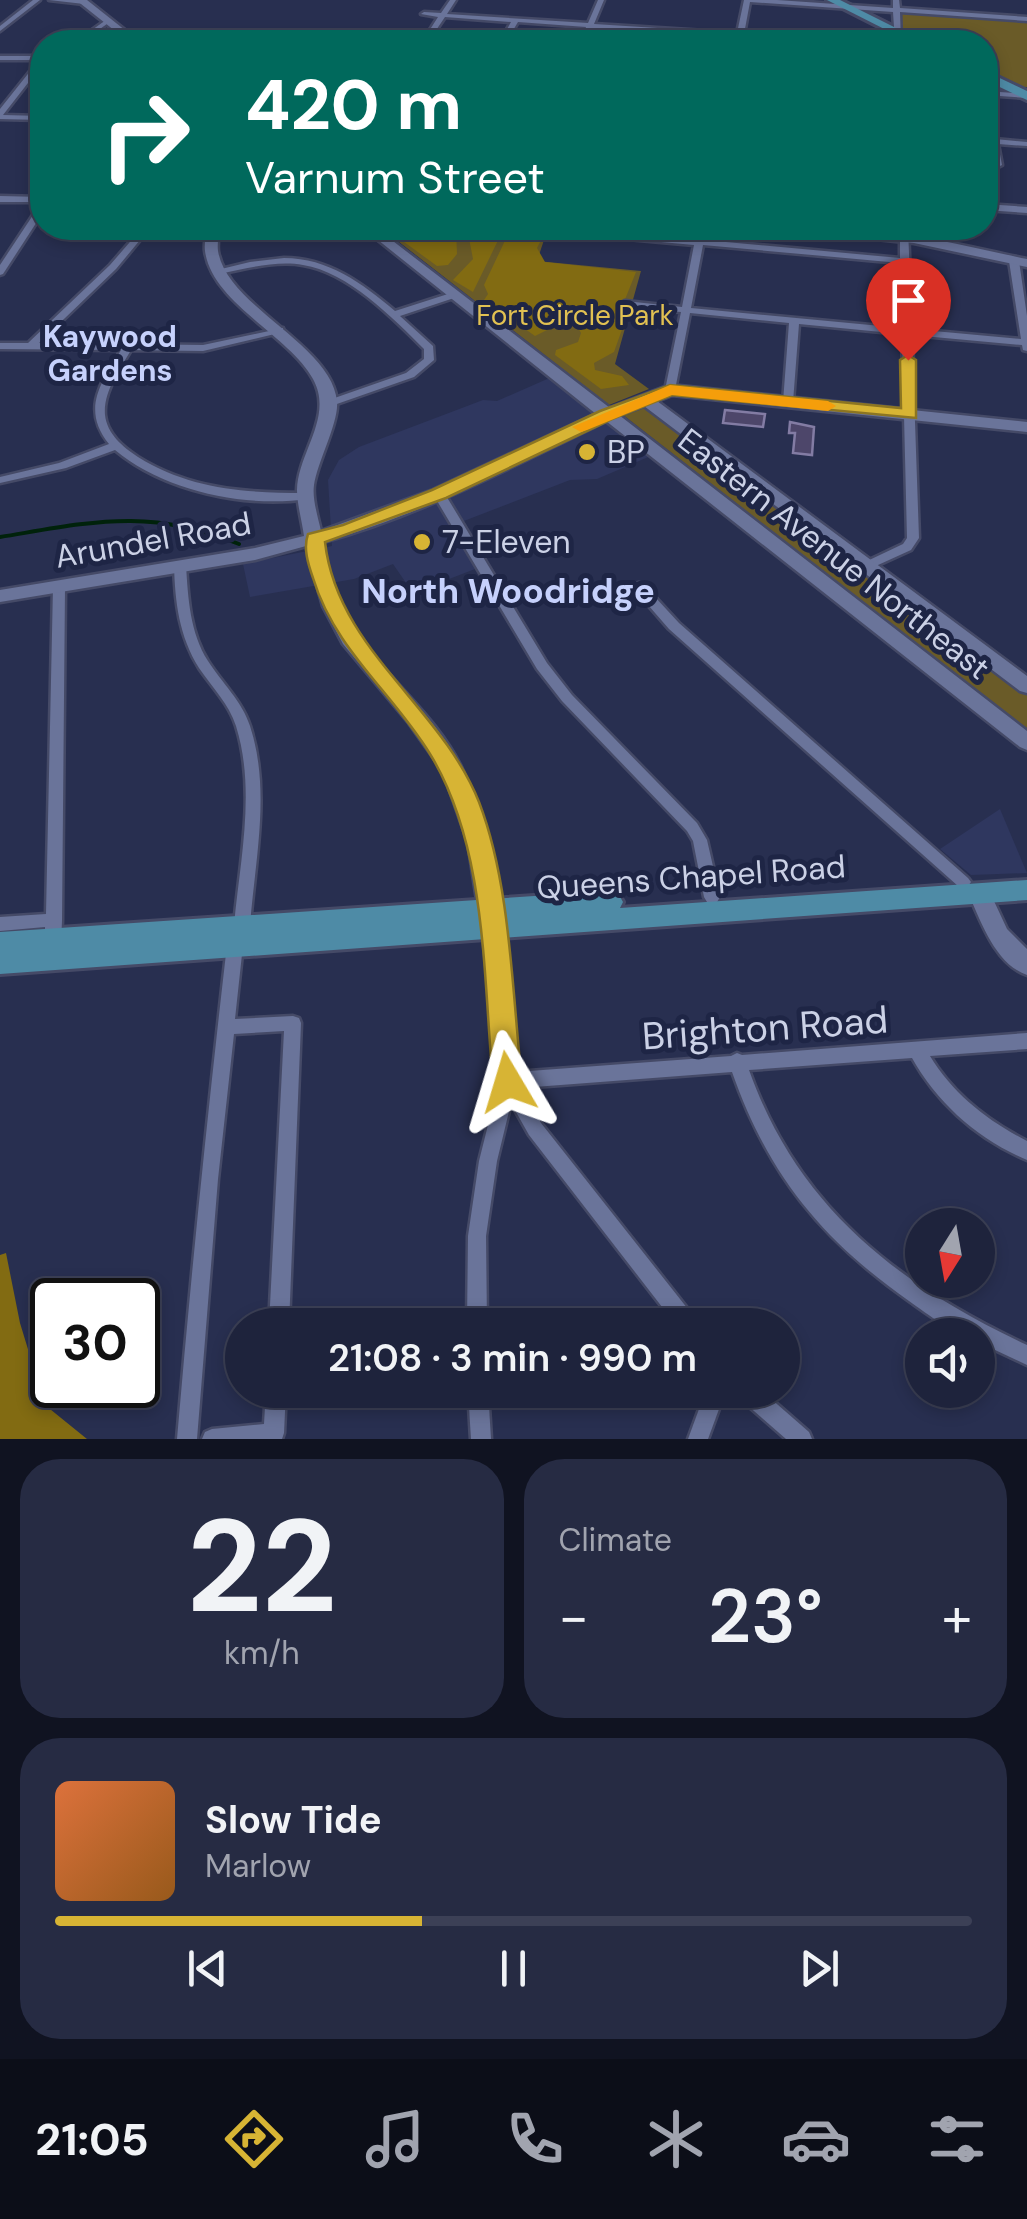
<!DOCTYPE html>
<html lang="en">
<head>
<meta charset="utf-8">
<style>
  :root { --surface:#1e233c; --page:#262b43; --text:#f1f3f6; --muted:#a1a4af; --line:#3c4056; --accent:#d7b434 }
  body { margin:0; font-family:"DM Sans",sans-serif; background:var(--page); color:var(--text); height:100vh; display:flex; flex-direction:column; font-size:38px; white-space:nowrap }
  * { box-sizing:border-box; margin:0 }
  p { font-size:32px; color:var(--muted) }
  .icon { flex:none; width:55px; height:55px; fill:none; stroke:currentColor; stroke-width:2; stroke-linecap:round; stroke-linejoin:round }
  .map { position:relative; height:1439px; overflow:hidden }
  .details { display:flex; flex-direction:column; gap:20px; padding:20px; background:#101321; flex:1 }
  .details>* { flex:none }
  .banner { position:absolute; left:30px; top:30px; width:968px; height:210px; border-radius:40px; box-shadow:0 5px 15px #0003,0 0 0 2px var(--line); background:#00695c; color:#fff; overflow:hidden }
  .needle { width:65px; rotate:191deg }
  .controls { position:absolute; left:905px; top:1208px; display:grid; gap:20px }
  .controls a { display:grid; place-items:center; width:90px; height:90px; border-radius:50%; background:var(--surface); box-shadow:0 5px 15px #0003,0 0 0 2px var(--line); font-size:50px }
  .speed { position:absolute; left:30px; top:1278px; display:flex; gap:20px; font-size:50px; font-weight:700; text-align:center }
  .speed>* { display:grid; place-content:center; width:130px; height:130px; border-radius:50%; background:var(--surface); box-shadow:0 5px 15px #0003,0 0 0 2px var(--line); line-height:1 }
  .speed .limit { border:5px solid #111; border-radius:15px; background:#fff; color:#111 }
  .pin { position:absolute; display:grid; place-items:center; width:85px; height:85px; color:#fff; margin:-102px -42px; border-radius:50% 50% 50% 0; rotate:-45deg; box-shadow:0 0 10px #0007 }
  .pin .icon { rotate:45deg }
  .me { position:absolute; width:110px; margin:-55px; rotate:353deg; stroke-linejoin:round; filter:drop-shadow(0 0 8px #0008) }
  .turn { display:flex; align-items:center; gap:35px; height:210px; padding:0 50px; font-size:45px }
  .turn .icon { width:130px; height:130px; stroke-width:2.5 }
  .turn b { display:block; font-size:70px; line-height:85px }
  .big { font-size:75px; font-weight:600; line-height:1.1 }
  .details .tile { flex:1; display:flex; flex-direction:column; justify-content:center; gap:15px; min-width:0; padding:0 35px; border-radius:40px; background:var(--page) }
  .details .dial { align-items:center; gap:0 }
  .dial b { font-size:130px; line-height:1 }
  .song { display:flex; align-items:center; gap:30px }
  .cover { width:120px; height:120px; border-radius:15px; background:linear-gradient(135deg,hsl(20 70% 55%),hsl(30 70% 35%)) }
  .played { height:10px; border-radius:5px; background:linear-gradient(90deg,var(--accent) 40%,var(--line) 40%) }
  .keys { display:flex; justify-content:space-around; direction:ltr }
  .heat { display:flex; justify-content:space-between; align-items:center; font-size:55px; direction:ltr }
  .details .tiles { flex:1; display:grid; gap:20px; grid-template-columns:1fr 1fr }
  .tile:last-child { grid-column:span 2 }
  .trip { position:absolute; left:225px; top:1308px; width:575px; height:100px; border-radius:50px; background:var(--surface); box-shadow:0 5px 15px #0003,0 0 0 2px var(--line); font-weight:600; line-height:100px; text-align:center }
  .tab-bar { display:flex; height:160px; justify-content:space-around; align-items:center; background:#0c0e18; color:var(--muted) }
  .tab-bar .icon { width:70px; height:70px }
  .tab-bar .selected { color:var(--accent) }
  .tab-bar b { font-size:45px; color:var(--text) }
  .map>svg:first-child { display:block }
  .built { fill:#2f375f }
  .green { fill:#6a5b28 }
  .forest { fill:#826b12 }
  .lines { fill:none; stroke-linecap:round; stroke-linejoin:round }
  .stream { stroke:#00220b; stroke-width:4 }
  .building { fill:#4d466a; stroke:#837ca4; stroke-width:2.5 }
  .street-casing { stroke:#454a67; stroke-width:5 }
  .secondary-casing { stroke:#454a67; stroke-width:5 }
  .primary-casing { stroke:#454a67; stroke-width:6 }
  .street { fill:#6a749a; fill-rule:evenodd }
  .secondary { fill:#6a749a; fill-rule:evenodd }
  .primary { fill:#4e8ba6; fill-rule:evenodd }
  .route { fill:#d7b434; stroke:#8c7522; stroke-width:2.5 }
  .slow { fill:#f59e0b }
  .poi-dot { fill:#d7b434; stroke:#1e2545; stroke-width:4 }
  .labels { text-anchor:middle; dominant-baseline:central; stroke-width:10; stroke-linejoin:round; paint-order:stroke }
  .far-park-label { font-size:28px; fill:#e1c152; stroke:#1e2545 }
  .far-neighbourhood-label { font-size:30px; font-weight:bold; fill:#c6d1fc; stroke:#1e2545 }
  .poi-label { font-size:32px; fill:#cbd1e6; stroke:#1e2545; text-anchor:start }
  .street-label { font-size:32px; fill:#cbd1e6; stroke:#1e2545 }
  .neighbourhood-label { font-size:35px; font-weight:bold; fill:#c6d1fc; stroke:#1e2545 }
  .near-street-label { font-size:38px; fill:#cbd1e6; stroke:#1e2545 }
</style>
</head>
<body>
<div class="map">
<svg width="1027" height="1439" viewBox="0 0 1027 1439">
  <rect width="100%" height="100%" fill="#282f50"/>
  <g class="built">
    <path d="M554,376L653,455L597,479L570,480L451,526L475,569L413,593L393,564L354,579L250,597L243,564L332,546L328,480L339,460L359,447L483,400L497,401Z"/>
    <path d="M1000,809L1027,873L971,875L940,849Z"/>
  </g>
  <g class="green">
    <path d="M897,10L1027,19V87L1016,90L985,75V42H918L897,32Z"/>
    <path d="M381,228H548L537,261L641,271L615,364L649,389L609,405Z"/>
    <path d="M645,404L1027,694V730L623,415Z"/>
  </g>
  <g class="forest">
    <path d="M385,228H456L457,254L448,265L437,266Z"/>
    <path d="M467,228H504L473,292L453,280L473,259Z"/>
    <path d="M511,228L546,230L537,248L545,262L636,272L622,307L625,321L614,352L594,363L595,370L622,376L629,385L601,389L555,355L556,350L578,342L581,333L577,326L557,325L535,336L484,300L488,294L484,285Z"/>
    <path d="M6,1253L20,1323L45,1405L87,1439H0V1255Z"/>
  </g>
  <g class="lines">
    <path class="stream" d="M0,537C92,522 149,507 239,544"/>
  </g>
  <g class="building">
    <path d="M725,410L765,414L763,427L723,423Z"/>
    <path d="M790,422L814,427L812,455L793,453L795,433H789Z"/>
  </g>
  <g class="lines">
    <defs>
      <g id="street">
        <path d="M33,0H40L0,31V26Z"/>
        <path d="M49,0H83L87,2L84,4Z"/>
        <path d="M450,0H456L447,14L588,23L598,0H604L594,24L737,33L744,0H777L893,8V0H899L900,8L1027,17V21L900,12L901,42H895L893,12L750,2L744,34L835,40L838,42L743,38L742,42H736V37L593,28L586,42H580L586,27L518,22L506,42H500L511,22L445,17L428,42H422L438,17L421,14L424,12L441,13Z"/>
        <path d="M106,20L111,21L82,42H75Z"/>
        <path d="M0,56H42V65L3,115L42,116V120L0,119V109L39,60H0Z"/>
        <path d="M985,91L1027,94V98L985,95Z"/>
        <path d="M985,138L1027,142V146L998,144L1002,165L998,167L994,165L990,143L985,142Z"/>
        <path d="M0,196L42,197V202H0Z"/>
        <path d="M985,204L1027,207V213L985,210Z"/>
        <path d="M39,206H42V214L3,274L0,275V265Z"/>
        <path d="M142,228H150L116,269L39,343L203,345L283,328V332L203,351L131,350C120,369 103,392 105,415C107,434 123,447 138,457C189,489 245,493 304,493L310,497L308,499C245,508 164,491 115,450L66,468L0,483V477L59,463L109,444C81,409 101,383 121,350L0,349V343H28L110,265Z"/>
        <path d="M548,228L695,239L698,228H706L704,240L900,258V228H908L912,329L1021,339L1009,261L1014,258L1019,261L1027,316V351L1023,350L1022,345L912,335L919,538L911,550L867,570L861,566L863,563L903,544L907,538L902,334L799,324L793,402L788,405L783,402L789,323L690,313L675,390L670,393L666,392L665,390L681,312L625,307L620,304L625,301L682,307L694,245L551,232L548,231ZM703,245L900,263L902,328L691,308Z"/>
        <path d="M284,258C328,258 362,283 395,311L451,293H457V297L400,316L433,346L434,360L414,377L334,405H326V401L406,373L424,359V349C393,318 348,272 303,265C276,260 245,269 218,274L213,271L250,262Z"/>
        <path d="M439,490L445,494L547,663L572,695L697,823L707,840L720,897L717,902L712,903L707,902L704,897L693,841L687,831L562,701L537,669L433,494Z"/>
        <path d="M180,561L186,565C188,598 190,633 208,661C222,683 242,701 250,726C271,790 255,860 250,925L248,930L242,932L236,930L234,925C240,860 256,790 236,726C229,704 212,687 199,668C179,636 175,602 174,565Z"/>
        <path d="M59,583L65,587L62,920L61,946L59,951L53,953L47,951L45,946V927L0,931V917L46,914L53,587Z"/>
        <path d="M639,583L643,584L679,623L968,878L971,882L968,886L963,888L958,886L669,629L635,590L633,587L635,584Z"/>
        <path d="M490,919L496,921L498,926L516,1072L731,1056L737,1053L742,1055L1027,1033V1049L930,1056C953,1094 988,1121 1027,1141V1160C978,1139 938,1104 912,1058L749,1070C798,1208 899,1285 1027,1345V1365L978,1342V1335C953,1335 929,1315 909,1301C821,1239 768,1174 732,1072L521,1088L541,1123L695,1318L698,1325H676L529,1135L511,1103L497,1161L486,1236L487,1325H467L468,1236L479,1161L499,1081L482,926L484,921Z"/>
        <path d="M235,938L241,940L243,945L235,1019L293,1016L299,1018L301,1023L289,1325H269L284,1031L234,1034L218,1179L197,1439H177C191,1274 208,1109 227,945L229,940Z"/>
        <path d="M266,1390H286L284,1433L282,1439H202L205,1432L212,1429L264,1424Z"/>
        <path d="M468,1390H488L491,1439H471Z"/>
        <path d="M706,1390H726L708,1439H688Z"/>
        <path d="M735,1390H761L809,1432L812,1439H786L738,1397Z"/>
      </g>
      <g id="secondary">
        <path d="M76,0H87L140,42H129Z"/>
        <path d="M207,228H219C219,235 217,244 218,251C227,307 333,345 337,402C339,422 317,463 314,485C312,499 318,517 321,531L433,490L596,414L363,228H376L610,408L670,385L1027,422V432L672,395L657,401L1027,676V693L1020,691L644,406L619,415L1027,731V750L1020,747L606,421C514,465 422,515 323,542C328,574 339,608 357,635C389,681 438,718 462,769C486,819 494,871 501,925L498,932L490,935L482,932L468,842L443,771L409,723L343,644L323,606L306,546L255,560L0,602V590L255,548L304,536C302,521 297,504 297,490C298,452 334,417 313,379C289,335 212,303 205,251C204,244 206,235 207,228Z"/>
        <path d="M804,228C878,223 954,244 1027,259V267L914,243L810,232Z"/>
        <path d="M979,884L987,886L1007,929L1027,949V975C995,964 981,921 968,893L971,886Z"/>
      </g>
      <g id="primary">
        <path d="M827,0H840L924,42H910Z"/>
        <path d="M985,71L1027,91V100L985,80Z"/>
        <path d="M1027,880V900L0,974V932L610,891L619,895L623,902L620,908Z"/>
      </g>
    </defs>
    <use href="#street" class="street-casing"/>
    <use href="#secondary" class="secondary-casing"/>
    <use href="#primary" class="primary-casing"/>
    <use href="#street" class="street"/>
    <use href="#secondary" class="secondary"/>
    <use href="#primary" class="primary"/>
  </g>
  <path class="route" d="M908,355L916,360V418L672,395L612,419L446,498L325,542C337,649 441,706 479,802C511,885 512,993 522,1082L518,1091L508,1095L498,1091L493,1082C483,976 487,847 430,754C392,692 335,650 313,578C308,564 303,548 308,534L343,525L432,490L600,411L670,385L901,408L900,360Z"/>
  <path class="slow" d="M670,385L828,401L836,406L828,411L672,395L587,430L581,432L572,427Z"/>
  <g class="poi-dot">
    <circle cx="587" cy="452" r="10"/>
    <circle cx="422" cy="542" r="10"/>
  </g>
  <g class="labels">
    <g class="far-park-label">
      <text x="575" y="315">Fort Circle Park</text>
    </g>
    <g class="far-neighbourhood-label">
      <text x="110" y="336">Kaywood<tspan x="110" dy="34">Gardens</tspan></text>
    </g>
    <g class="poi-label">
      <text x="607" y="452">BP</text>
      <text x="442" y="542">7-Eleven</text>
    </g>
    <g class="street-label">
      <text transform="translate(153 540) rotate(-10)">Arundel Road</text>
      <text transform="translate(834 554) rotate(38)">Eastern Avenue Northeast</text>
      <text transform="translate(691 877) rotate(-4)">Queens Chapel Road</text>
    </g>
    <g class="neighbourhood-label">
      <text x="508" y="591">North Woodridge</text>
    </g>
    <g class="near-street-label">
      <text transform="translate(765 1028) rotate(-4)">Brighton Road</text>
    </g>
  </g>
</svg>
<div class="controls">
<a><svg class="needle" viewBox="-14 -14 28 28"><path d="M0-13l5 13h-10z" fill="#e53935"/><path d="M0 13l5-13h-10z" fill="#a1a4af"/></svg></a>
<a><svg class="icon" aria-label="sound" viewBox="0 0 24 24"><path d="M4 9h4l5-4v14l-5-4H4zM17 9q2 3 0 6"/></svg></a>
</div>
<div class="speed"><div class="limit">30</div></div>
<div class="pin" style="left:908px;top:360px;background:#d93025"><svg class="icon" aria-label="arrive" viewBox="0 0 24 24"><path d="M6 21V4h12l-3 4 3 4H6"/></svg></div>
<svg class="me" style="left:508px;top:1082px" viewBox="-20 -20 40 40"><path d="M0-17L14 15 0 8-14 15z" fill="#d7b434" stroke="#fff" stroke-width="4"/></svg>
<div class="trip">21:08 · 3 min · 990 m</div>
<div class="banner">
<div class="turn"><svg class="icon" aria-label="right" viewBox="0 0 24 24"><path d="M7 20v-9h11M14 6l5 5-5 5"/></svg><div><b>420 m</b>Varnum Street</div></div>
</div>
</div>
<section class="details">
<div class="tiles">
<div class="tile dial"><b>22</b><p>km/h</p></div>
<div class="tile"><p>Climate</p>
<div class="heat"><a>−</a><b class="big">23°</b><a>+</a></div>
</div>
<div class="tile">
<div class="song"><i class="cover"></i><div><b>Slow Tide</b><p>Marlow</p></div></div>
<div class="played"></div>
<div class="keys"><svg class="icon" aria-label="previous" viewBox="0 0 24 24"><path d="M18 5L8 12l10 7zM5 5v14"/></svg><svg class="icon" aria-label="pause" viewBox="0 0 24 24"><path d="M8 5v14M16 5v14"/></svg><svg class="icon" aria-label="next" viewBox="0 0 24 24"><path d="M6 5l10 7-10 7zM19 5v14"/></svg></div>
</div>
</div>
</section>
<nav class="tab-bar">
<b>21:05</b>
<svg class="icon selected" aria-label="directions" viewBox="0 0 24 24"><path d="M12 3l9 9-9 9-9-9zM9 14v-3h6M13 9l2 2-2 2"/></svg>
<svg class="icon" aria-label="music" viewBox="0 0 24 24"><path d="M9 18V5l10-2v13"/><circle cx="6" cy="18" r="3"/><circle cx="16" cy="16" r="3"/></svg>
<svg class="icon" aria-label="phone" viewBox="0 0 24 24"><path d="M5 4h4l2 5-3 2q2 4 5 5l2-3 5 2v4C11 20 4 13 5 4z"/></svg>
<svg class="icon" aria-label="climate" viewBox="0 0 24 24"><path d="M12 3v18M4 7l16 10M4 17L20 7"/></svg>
<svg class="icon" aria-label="car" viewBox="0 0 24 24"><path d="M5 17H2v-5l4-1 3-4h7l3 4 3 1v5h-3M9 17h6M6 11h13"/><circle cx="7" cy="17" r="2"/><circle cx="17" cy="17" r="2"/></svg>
<svg class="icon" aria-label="filters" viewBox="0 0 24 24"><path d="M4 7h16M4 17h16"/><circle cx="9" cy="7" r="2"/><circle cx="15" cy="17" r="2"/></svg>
</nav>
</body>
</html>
